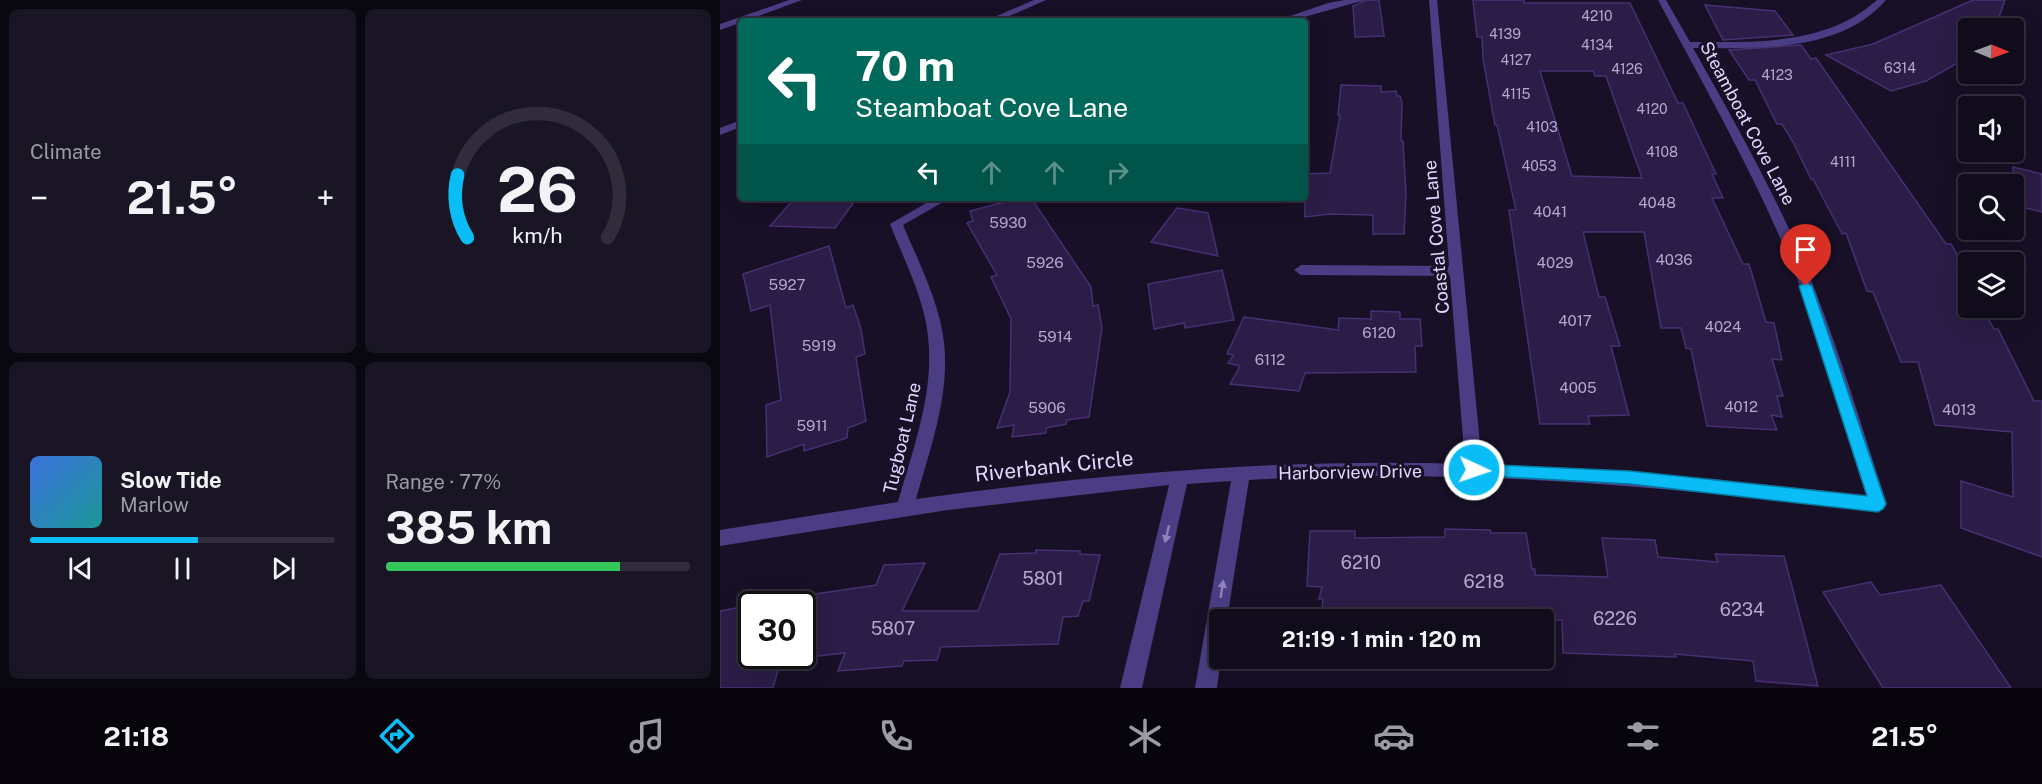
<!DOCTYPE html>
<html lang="en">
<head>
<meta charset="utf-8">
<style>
  :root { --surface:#110c1c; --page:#1a1525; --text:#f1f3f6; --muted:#9c9ba3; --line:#302c3b; --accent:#0abdf7 }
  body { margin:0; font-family:"Public Sans",sans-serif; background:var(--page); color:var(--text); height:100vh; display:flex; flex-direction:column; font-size:22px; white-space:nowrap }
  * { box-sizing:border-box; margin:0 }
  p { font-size:20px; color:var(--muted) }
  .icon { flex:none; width:33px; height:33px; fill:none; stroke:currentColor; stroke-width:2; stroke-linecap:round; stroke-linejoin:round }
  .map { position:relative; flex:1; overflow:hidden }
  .details { display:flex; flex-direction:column; gap:9px; padding:9px; background:#09070f; width:720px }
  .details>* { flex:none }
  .hud { position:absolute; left:18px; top:18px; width:570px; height:183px; border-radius:6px; box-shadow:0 6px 24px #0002,0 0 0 2px var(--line); background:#00695c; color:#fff; overflow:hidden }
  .needle { width:39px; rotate:91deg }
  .fabs { position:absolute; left:1238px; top:18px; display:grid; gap:12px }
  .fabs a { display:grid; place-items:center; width:66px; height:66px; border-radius:6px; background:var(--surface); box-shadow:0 6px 24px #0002,0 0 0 2px var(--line); font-size:30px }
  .speed { position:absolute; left:18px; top:591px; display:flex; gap:12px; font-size:30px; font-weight:700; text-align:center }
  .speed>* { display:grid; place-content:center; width:78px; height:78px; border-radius:50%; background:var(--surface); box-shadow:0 6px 24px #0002,0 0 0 2px var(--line); line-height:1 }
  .speed .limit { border:3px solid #111; border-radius:9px; background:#fff; color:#111 }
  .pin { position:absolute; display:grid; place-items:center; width:51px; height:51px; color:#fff; margin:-62px -26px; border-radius:50% 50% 50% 0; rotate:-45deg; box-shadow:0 0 6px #0007 }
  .pin .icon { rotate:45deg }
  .me { position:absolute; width:66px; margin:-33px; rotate:93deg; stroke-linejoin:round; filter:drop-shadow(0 0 4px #0008) }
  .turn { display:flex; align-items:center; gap:21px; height:126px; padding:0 18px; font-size:27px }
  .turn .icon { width:78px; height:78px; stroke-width:2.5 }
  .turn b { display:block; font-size:42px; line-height:51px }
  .lanes { display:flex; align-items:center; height:57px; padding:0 18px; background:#0003; justify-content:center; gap:30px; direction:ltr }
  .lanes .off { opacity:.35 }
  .big { font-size:45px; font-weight:700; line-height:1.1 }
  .details .widget { flex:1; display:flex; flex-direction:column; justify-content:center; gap:9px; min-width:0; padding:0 21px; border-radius:9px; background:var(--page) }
  .details .dial { align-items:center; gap:0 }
  .dial svg { height:156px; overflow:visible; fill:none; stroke:var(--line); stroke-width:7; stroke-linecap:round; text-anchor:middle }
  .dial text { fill:var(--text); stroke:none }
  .song { display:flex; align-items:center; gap:18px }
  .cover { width:72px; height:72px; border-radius:9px; background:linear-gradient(135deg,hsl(220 70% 55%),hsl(180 70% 35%)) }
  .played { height:6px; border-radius:3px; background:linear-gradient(90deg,var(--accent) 55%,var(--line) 55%) }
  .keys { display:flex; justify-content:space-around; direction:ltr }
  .heat { display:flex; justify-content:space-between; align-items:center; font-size:33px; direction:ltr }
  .charge { height:9px; border-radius:4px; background:linear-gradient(90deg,#34c759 77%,var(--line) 0) }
  .details .tiles { flex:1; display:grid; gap:9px; grid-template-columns:repeat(2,1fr) }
  .trip { position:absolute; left:489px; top:609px; width:345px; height:60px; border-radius:6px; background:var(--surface); box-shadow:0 6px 24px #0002,0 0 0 2px var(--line); font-weight:700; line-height:60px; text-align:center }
  .menu { display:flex; height:96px; justify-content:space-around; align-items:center; background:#07050b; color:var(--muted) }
  .menu .icon { width:42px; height:42px }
  .menu .active { color:var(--accent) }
  .menu b { font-size:27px; color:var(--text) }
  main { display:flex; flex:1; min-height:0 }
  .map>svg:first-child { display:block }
  .building { fill:#2b1d47; stroke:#463072; stroke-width:1.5; fill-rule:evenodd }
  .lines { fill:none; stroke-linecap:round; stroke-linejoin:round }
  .street { fill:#4a3d84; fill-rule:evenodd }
  .oneway { fill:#8e82bb }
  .route { fill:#0abdf7; stroke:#067ba1; stroke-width:1.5 }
  .labels { text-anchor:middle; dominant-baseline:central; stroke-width:6; stroke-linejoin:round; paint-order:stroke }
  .far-number-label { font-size:14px; fill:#b4a8d0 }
  .number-label { font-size:15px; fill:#b4a8d0 }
  .street-label { font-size:18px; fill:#e1d7fe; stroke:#171026 }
  .near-number-label { font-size:18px; fill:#b4a8d0 }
  .near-street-label { font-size:21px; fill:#e1d7fe; stroke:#171026 }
</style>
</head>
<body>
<main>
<section class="details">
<div class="tiles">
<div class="widget"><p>Climate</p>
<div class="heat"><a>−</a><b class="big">21.5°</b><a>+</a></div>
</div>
<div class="widget dial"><svg viewBox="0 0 100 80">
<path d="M14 69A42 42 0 1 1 86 69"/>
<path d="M14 69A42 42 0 0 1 9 37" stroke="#0abdf7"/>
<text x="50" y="56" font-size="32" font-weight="700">26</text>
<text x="50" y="72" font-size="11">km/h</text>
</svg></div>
<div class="widget">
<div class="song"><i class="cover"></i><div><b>Slow Tide</b><p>Marlow</p></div></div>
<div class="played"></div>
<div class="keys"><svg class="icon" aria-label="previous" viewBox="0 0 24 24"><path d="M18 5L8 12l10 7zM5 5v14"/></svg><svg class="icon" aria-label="pause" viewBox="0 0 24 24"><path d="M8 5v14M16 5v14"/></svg><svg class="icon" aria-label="next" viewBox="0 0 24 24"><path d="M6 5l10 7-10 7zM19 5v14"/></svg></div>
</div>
<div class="widget"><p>Range · 77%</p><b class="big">385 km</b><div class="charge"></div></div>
</div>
</section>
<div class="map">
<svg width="1322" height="688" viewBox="0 0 1322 688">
  <rect width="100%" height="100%" fill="#171026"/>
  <g class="building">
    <path d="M647,0H659L664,36L635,37L633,6Z"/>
    <path d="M753,0H804V3H910L958,103H963L996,174H992L1003,198H992L1023,264H1029L1046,322L1054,323L1062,360L1052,359L1063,396H1057L1062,417L1051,415L1057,430L987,426L971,349L966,348L961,328H941L924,232H863L879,297H885L900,346H891L909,415L868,416L870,424H820L789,210H796L777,125H775L763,59L762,37H757ZM820,71H873L875,76H886L922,178L852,176Z"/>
    <path d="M1253,0H1285L1275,28H1248V57L1206,81L1171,91L1106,55L1153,44Z"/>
    <path d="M985,5L1055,11L1073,35L1003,40Z"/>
    <path d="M1081,45L1091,59L1096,58L1226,244H1231L1248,274V308H1262L1274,329H1278L1314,401H1322V557L1241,528V481L1293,497L1292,432L1215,425L1198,362H1181L1153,292L1147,291L1126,233L1122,234L1093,179H1091L1073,142L1062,124H1057L1035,80H1029L1009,50Z"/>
    <path d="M621,85L661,86V92L676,91L677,96H680L682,102L681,141H683L686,193L684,234H653V215L610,214L585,217V174L610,173L620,115H618Z"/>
    <path d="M1293,167L1322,174V212L1293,205Z"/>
    <path d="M75,198H137L115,228L50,226Z"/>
    <path d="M300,198H311L371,287L373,306L378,305L382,328L369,417L347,420L346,424L326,428V433L292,437L294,425L277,428L290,392L291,319L271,277L277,275L247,223L253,221L250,211Z"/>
    <path d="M457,208L488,213L498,256L431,242Z"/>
    <path d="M109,246L126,308L133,305L141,329L145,354L136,357L146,421L128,428L127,438L84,451V444L47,457L46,405L61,400L50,305L31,311L23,274Z"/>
    <path d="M502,270L514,320L465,328L464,323L434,329L428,284Z"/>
    <path d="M651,311L680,312V319H700L702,346H695L696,372L585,373L579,391L510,384L520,366L508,363L514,355L507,354L524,317L618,330L619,318L651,319Z"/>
    <path d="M725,529L770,530L771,533H806L812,569H815V575L888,577L882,538L935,540L938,557L998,562L995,554L1064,556L1098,686L1036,681L1033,661L955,654L956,657L843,653L842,620H601L603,599H599L602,587L587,586L590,531H635V538L725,537Z"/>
    <path d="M316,550L360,551V554L380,555L369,601H363L358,616L343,617L338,644L221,647L217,660L184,661L182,666L118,671L125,653L82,658V596L156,585L164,565L205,563L182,611H258L280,554L316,553Z"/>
    <path d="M1151,582L1160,595L1221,585L1291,688H1163L1103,592Z"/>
    <path d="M32,605V656H62L53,688H0V611Z"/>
  </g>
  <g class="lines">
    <g class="street">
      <path d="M69,0H82L0,30V24Z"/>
      <path d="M314,0H326L278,21H265Z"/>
      <path d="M625,0H645L570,21H556L608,3Z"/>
      <path d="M709,0H717L762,464L984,478L1146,495C1122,415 1100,333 1068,256C1031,168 983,84 938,0H946L970,42C1035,42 1106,46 1157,0H1166C1120,53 1037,48 973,48C1012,117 1051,186 1082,258C1116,338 1140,422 1167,504L1164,509L1158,512C950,487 739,467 529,480L507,620H500L501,658L497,688H475L511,481L467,484L422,688H400L449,485L228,510L0,546V530L178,502C195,442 219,381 205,318C198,286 182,255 170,224L215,198H230L183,225C199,263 219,301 224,342C230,396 210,449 196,499C378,474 561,458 745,464L730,276L581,275L574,270L581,265L729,266Z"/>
      <path d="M21,120V127L0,135V128Z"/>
    </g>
  </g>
  <defs><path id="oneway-solid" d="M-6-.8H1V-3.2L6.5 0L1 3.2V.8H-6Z" transform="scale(1.5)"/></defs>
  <g class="oneway">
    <use href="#oneway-solid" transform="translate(447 534) rotate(103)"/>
    <use href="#oneway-solid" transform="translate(502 589) rotate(-81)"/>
  </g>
  <path class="route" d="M1086,282L1092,286L1166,504L1163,509L1158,512L910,484L749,475L747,470L749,466L754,464L910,471L1147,496L1079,286Z"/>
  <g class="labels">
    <g class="far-number-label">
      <text x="877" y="16">4210</text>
      <text x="785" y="34">4139</text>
      <text x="877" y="45">4134</text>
      <text x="796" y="60">4127</text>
      <text x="1180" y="68">6314</text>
      <text x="907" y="69">4126</text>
      <text x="1057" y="75">4123</text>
      <text x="796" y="94">4115</text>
      <text x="932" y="109">4120</text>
      <text x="822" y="127">4103</text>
      <text x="942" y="152">4108</text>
      <text x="1123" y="162">4111</text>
      <text x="819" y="166">4053</text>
    </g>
    <g class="number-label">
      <text x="937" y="202">4048</text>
      <text x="830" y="211">4041</text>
      <text x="288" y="222">5930</text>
      <text x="954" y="259">4036</text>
      <text x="325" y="262">5926</text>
      <text x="835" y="262">4029</text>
      <text x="67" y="284">5927</text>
      <text x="855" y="320">4017</text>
      <text x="1003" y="326">4024</text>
      <text x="659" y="332">6120</text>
      <text x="335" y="336">5914</text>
      <text x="99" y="345">5919</text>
      <text x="550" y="359">6112</text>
      <text x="858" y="387">4005</text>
      <text x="1021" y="406">4012</text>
      <text x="327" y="407">5906</text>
      <text x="1239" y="409">4013</text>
      <text x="92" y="425">5911</text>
    </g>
    <g class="street-label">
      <text transform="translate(1028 123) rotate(62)">Steamboat Cove Lane</text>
      <text transform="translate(716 237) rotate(-95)">Coastal Cove Lane</text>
      <text transform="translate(182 438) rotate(-77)">Tugboat Lane</text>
      <text transform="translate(630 472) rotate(-1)">Harborview Drive</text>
    </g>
    <g class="near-number-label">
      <text x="641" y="562">6210</text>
      <text x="323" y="578">5801</text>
      <text x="764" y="581">6218</text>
      <text x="1022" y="609">6234</text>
      <text x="895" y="618">6226</text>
      <text x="173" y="628">5807</text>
    </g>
    <g class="near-street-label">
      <text transform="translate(334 466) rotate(-6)">Riverbank Circle</text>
    </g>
  </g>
</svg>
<div class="fabs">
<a><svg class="needle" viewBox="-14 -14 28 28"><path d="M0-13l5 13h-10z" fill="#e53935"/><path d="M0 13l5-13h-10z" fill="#9c9ba3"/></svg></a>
<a><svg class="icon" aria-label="sound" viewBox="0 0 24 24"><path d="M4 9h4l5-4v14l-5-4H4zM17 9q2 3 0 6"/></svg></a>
<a><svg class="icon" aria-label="search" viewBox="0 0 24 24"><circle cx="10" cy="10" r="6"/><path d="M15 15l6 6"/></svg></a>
<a><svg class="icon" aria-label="layers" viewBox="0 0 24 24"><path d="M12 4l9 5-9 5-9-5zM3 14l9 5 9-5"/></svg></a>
</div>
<div class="speed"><div class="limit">30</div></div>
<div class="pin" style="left:1086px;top:286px;background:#d93025"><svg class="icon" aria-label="arrive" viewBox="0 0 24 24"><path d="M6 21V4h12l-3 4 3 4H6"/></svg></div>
<svg class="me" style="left:754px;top:470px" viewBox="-20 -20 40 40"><circle r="17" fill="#0abdf7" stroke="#fff" stroke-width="3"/><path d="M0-11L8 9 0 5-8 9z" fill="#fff"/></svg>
<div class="trip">21:19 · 1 min · 120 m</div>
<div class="hud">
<div class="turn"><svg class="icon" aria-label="left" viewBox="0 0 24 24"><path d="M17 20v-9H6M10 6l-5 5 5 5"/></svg><div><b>70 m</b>Steamboat Cove Lane</div></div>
<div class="lanes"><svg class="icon" aria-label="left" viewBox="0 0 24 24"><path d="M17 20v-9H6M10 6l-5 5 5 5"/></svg><svg class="icon off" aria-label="ahead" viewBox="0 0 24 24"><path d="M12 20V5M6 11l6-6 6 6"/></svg><svg class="icon off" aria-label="ahead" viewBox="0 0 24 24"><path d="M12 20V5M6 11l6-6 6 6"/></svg><svg class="icon off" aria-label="right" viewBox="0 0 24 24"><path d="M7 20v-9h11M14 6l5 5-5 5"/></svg></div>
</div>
</div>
</main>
<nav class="menu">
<b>21:18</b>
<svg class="icon active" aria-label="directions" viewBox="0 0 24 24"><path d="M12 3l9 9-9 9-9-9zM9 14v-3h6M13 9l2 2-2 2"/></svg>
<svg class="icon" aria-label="music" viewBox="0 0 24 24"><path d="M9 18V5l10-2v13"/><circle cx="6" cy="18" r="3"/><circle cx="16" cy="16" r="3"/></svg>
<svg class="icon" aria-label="phone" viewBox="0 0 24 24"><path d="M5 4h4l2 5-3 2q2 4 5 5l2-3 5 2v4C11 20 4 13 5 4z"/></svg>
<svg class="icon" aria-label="climate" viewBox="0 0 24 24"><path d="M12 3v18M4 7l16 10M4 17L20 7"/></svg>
<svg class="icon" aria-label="car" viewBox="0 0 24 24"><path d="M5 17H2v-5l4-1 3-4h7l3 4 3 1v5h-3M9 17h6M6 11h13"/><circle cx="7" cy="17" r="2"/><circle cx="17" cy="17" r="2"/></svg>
<svg class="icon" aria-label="filters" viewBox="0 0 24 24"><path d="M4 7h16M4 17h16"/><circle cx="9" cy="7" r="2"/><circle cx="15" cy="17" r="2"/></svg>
<b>21.5°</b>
</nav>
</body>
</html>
